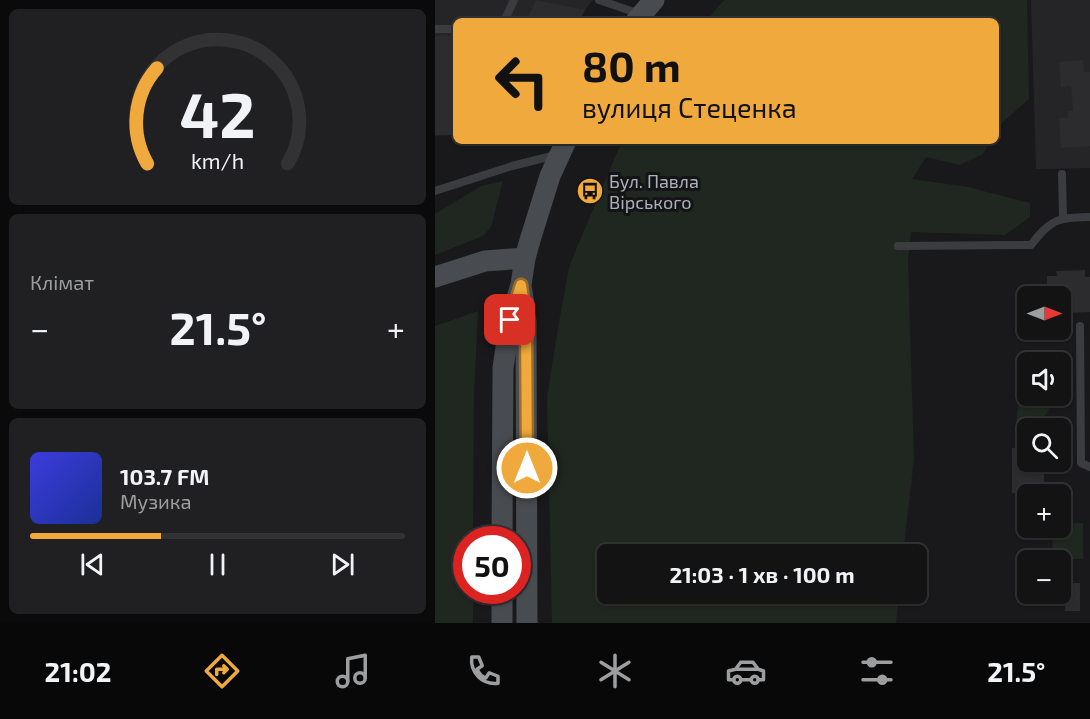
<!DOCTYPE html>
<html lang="uk">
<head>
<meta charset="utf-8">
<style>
  :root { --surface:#131314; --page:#202022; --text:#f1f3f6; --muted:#9d9ea0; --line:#323234; --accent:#f0a93c }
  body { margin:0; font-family:"Exo 2",sans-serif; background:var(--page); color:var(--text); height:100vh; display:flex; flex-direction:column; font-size:22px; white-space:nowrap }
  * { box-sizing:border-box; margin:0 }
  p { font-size:20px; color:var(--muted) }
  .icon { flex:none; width:33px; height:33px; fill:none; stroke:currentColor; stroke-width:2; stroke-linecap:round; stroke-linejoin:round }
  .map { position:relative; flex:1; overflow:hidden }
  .details { display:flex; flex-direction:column; gap:9px; padding:9px; background:#0a0a0b; width:435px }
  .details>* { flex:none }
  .top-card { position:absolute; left:18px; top:18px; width:546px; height:126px; border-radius:9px; box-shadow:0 2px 4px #0004,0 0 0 2px var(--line); background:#f0a93c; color:#111; overflow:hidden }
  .needle { width:39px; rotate:90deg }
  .fabs { position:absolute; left:582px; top:286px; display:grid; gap:12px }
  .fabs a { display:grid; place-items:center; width:54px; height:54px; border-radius:9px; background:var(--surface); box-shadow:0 2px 4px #0004,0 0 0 2px var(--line); font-size:30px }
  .speed { position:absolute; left:18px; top:526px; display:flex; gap:12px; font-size:30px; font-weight:700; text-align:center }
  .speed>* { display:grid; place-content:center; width:78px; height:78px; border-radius:50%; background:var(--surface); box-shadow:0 2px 4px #0004,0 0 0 2px var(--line); line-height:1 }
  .speed .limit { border:9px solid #d22; background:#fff; color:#111 }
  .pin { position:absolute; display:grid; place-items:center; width:51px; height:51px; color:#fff; margin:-26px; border-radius:12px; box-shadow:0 3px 9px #0006 }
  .me { position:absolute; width:66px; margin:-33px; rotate:0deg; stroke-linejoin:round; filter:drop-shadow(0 0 4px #0008) }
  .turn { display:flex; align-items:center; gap:21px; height:126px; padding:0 30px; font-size:27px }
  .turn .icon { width:78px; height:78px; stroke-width:2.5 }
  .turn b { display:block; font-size:42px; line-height:51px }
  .big { font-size:45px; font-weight:700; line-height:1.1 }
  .details .tile { flex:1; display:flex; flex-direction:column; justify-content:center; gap:9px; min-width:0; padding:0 21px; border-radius:9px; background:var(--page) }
  .details .dial { align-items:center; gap:0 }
  .dial svg { height:156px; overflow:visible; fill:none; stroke:var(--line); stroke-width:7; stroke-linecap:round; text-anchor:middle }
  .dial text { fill:var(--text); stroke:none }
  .song { display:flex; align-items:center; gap:18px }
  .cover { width:72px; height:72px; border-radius:9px; background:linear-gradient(135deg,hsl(240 70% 55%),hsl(230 70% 35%)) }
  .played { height:6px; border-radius:3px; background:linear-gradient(90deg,var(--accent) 35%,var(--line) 35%) }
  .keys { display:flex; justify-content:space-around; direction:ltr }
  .heat { display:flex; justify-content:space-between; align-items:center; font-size:33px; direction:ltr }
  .trip { position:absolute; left:162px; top:544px; width:330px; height:60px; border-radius:9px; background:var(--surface); box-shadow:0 2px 4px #0004,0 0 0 2px var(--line); font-weight:700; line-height:60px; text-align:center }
  .dock { display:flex; height:96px; justify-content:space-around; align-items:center; background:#080808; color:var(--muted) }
  .dock .icon { width:42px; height:42px }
  .dock .current { color:var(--accent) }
  .dock b { font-size:27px; color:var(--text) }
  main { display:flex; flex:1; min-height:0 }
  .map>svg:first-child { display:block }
  .built { fill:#252528 }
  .green { fill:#1f2720 }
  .building { fill:#2c2c2f }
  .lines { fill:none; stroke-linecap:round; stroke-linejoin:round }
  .lane { stroke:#3a3c40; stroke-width:8 }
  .secondary { stroke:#484b50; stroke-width:21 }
  .route-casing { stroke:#9c6e27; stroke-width:15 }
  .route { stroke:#f0a93c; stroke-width:10 }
  .labels { text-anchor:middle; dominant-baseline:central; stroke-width:6; stroke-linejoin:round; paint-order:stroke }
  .poi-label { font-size:18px; fill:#acb1bb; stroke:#141416; text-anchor:start }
</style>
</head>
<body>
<main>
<section class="details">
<div class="tile dial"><svg viewBox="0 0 100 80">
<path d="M14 69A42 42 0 1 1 86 69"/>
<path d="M14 69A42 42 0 0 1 19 20" stroke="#f0a93c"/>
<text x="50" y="56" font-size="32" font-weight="700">42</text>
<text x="50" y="72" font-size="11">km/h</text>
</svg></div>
<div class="tile"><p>Клімат</p>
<div class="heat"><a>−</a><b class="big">21.5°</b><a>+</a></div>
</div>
<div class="tile">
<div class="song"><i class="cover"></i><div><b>103.7 FM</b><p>Музика</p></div></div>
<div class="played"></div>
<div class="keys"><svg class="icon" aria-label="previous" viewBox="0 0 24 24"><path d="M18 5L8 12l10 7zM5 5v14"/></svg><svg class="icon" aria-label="pause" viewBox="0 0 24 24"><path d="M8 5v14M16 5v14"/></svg><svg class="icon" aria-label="next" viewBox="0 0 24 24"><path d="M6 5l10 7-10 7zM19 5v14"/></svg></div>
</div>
</section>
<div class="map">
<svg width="655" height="623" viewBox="0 0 655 623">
  <rect width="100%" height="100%" fill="#19191b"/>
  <g class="built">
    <path d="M0,0H158L150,10L144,21H21V135L0,136Z"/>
    <path d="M596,0H655V168L601,169Z"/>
  </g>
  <g class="green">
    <path d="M289,0H592L594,99L568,122L561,133V21H271Z"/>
    <path d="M187,141H556L548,154L525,165L491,157L477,179L533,187L595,203V217L570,235L476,232L473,261L479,459L468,555H172V594H464L461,623H117L112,396L125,316L134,268L140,252Z"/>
    <path d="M68,181L56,227L48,236L0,255V214L46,186Z"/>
    <path d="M43,311L39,396L38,540H32V591H38V623H0V326Z"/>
    <path d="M585,395L609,396L614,410L601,427H581L582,415Z"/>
    <path d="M648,523V559H618L617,528H626V524Z"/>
  </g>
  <g class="building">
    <path d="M101,0L150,10L144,21H91Z"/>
    <rect x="0" y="36" width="21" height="99"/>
    <path d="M648,60L649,72H655V146L626,148L624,118H633V111H638L636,86L626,87L624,62Z"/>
    <path d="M650,270V277H655V312L626,313V297H612V276H622L621,271Z"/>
    <path d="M577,448H592V462H609V493H577Z"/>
    <rect x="630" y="583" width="15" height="28"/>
  </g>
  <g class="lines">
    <g class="lane">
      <path d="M164,0L205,14"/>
      <path d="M69,21L79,0"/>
      <path d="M0,29H21"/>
      <path d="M627,174L628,217"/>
      <path d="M0,191L77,166L121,155"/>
      <path d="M463,246L596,245C617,218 622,218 655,217"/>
      <path d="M645,326L646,463L655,467"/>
    </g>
    <g class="secondary">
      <path d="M201,21L219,0"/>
      <path d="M0,277L50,261L90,258"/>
      <path d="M87,291L91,322L92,623"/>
      <path d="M67,540L68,368L75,320L86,285L90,258L96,237L115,176L131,141"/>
      <path d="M67,591V623"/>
    </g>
  </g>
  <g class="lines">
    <defs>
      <path id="route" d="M75,320L86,285L91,322L92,468"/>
    </defs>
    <use href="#route" class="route-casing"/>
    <use href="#route" class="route"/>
  </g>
  <defs>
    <symbol id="bus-disc" viewBox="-11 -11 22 22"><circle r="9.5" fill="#f0a93c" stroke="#141416"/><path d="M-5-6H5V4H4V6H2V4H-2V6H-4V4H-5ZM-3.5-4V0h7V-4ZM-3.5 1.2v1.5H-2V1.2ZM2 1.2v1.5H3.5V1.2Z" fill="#111"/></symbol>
  </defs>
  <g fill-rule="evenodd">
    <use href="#bus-disc" x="140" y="176" width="30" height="30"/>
  </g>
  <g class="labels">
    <g class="poi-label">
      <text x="174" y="181">Бул. Павла<tspan x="174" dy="21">Вірського</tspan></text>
    </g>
  </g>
</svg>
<div class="fabs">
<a><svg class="needle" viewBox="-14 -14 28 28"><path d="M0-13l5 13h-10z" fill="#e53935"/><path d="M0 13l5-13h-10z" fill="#9d9ea0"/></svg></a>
<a><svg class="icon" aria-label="sound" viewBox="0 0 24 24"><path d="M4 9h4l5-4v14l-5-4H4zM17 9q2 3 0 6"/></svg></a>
<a><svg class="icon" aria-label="search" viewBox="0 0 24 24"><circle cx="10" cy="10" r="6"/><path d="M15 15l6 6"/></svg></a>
<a>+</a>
<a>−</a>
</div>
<div class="speed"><div class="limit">50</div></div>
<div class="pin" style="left:75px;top:320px;background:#d93025"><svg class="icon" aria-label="arrive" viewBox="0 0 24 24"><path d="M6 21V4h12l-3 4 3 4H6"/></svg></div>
<svg class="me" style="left:92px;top:468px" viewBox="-20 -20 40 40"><circle r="17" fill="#f0a93c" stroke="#fff" stroke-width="3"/><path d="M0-11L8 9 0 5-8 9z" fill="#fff"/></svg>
<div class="trip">21:03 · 1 хв · 100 m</div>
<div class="top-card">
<div class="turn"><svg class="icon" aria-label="left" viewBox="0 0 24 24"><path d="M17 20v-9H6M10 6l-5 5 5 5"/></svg><div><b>80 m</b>вулиця Стеценка</div></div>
</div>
</div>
</main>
<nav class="dock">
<b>21:02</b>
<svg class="icon current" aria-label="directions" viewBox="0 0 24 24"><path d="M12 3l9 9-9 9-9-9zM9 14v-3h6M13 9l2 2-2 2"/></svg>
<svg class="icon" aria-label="music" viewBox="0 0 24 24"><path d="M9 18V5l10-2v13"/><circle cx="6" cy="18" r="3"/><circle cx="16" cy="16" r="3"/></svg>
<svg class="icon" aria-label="phone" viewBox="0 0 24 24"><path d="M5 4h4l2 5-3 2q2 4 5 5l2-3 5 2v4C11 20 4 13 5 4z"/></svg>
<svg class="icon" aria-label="climate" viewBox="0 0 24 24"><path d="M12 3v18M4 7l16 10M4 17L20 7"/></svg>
<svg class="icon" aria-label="car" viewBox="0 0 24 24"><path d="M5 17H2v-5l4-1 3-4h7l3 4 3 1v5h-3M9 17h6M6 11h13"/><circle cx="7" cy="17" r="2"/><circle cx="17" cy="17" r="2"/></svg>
<svg class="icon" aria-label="filters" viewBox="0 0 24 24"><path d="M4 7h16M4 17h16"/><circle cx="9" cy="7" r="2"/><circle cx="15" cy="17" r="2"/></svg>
<b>21.5°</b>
</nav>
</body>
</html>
